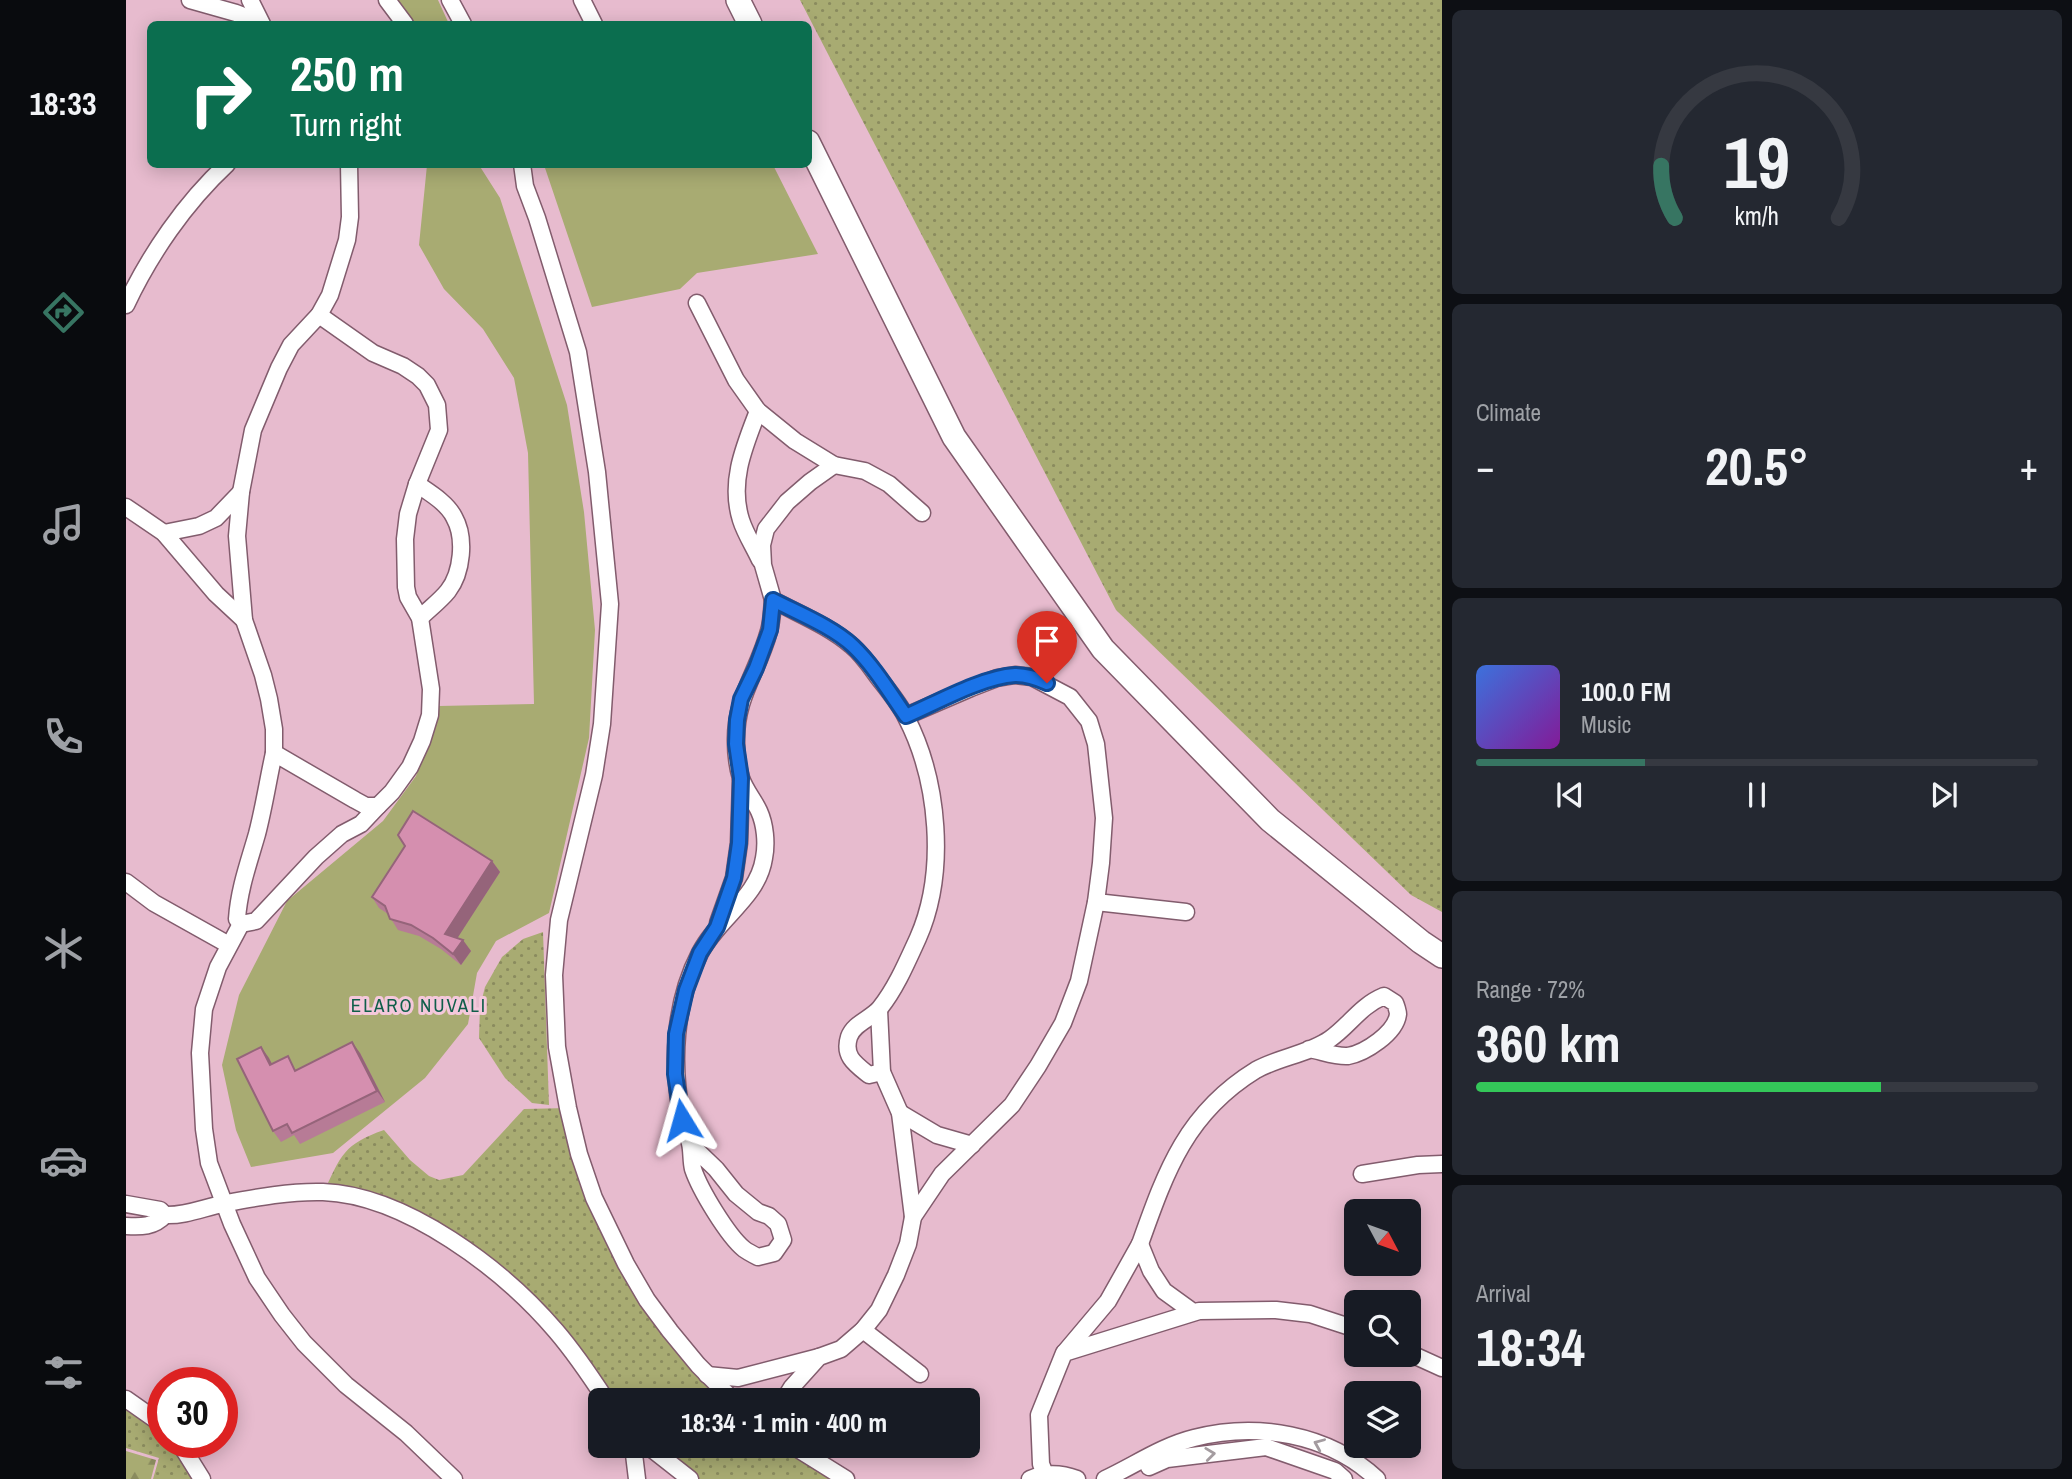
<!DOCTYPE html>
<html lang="en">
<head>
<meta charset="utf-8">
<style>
  :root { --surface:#171b24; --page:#242831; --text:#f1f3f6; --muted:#9ea1a6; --line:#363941; --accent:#377562 }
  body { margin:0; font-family:"Archivo Narrow",sans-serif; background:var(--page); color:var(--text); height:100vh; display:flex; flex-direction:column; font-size:26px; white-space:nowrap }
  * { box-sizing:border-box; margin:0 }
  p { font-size:23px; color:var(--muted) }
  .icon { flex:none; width:38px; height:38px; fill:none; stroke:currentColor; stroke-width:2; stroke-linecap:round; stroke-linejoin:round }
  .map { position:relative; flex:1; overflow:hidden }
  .panel { display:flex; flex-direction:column; gap:10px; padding:10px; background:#0d0f14; width:630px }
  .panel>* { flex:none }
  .guide { position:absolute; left:21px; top:21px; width:665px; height:147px; border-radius:10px; box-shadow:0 4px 18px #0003; background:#0b6e4f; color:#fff; overflow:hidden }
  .needle { width:46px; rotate:131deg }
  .controls { position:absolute; left:1218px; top:1199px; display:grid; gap:14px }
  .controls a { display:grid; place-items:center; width:77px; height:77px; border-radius:10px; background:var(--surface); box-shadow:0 4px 18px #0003; font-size:35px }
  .speed { position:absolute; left:21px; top:1367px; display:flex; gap:14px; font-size:35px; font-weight:700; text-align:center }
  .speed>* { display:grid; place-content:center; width:91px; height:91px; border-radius:50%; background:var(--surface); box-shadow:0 4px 18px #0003; line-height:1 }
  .speed .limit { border:10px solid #d22; background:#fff; color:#111 }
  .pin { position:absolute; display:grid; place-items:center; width:60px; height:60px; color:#fff; margin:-72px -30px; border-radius:50% 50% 50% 0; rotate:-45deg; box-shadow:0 0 7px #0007 }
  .pin .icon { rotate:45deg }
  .me { position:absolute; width:77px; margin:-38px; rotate:352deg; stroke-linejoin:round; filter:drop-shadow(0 0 5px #0008) }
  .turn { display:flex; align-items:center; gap:24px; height:147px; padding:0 28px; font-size:32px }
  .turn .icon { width:91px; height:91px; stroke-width:2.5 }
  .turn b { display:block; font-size:49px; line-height:60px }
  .big { font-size:52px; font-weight:800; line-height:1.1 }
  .panel .tile { flex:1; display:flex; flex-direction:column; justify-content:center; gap:10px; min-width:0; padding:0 24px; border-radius:10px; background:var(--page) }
  .panel .dial { align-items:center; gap:0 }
  .dial svg { height:182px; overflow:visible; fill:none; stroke:var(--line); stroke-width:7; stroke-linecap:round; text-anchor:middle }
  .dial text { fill:var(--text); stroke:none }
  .song { display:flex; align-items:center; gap:21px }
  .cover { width:84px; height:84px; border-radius:10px; background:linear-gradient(135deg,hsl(220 70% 55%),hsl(290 70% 35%)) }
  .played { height:7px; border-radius:4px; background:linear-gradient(90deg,var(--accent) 30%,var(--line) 30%) }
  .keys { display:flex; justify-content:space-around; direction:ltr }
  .heat { display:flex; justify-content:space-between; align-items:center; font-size:38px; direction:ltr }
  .charge { height:10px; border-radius:5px; background:linear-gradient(90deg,#34c759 72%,var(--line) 0) }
  .trip { position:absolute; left:462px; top:1388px; width:392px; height:70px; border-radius:10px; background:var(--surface); box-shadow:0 4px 18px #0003; font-weight:800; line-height:70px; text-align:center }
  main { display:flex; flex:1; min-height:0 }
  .tabs { display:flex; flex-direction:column; width:126px; justify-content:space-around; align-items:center; background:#090b0e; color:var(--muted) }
  .tabs .icon { width:49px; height:49px }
  .tabs .current { color:var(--accent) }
  .tabs b { font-size:32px; color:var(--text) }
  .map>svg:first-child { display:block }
  .grass { fill:url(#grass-dots) }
  .forest { fill:url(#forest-firs) }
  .park { fill:#a8ab72 }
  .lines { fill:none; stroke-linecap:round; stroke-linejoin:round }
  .street-casing { stroke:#825c6d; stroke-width:19 }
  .secondary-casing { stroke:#825c6d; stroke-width:26 }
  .street { stroke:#fff; stroke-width:16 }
  .secondary { stroke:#fff; stroke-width:23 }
  .wall { fill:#b77b96 }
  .shaded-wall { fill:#95647a }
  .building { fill:#d58faf; stroke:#95647a; stroke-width:2 }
  .oneway { stroke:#a49ca0 }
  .route-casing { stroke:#114b97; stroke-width:18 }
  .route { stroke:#1a73e8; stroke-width:12 }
  .labels { text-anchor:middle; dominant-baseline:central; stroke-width:6; stroke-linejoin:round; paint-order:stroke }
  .neighbourhood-label { font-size:19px; letter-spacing:2px; fill:#0f5e4a; stroke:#f4c8db }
</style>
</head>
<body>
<main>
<nav class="tabs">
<b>18:33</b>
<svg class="icon current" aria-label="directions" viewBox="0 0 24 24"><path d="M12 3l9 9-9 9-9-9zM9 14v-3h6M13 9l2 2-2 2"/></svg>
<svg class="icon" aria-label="music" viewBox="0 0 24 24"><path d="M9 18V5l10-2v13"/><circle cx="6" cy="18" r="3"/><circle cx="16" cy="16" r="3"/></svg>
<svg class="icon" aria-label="phone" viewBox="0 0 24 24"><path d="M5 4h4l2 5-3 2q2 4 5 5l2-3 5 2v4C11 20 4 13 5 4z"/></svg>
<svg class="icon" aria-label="climate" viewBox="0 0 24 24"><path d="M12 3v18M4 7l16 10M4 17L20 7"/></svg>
<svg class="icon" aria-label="car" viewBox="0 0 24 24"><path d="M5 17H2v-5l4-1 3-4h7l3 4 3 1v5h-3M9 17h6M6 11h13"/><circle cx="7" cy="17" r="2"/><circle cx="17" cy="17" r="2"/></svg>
<svg class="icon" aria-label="filters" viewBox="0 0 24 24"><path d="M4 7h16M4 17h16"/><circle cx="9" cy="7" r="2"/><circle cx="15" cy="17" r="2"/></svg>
</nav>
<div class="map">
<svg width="1316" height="1479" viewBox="0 0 1316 1479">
  <defs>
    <pattern id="grass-dots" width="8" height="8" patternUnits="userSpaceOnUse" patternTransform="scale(1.75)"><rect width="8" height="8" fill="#a8ab72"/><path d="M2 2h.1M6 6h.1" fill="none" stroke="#8a8b5e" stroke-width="1.8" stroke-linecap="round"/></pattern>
    <pattern id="forest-firs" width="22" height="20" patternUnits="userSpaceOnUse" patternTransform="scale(1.75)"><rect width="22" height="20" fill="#a8ab72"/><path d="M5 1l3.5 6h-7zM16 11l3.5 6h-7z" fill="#8a8b5e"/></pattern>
  </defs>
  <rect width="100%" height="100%" fill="#e7bbce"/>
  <g class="grass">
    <path d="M674,0H1316V912L1285,895L990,610Z"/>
    <path d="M417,932L423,1105L406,1103L379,1078L353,1038L354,1007L359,987L376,957L397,939Z"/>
    <path d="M442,1108L500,1264L607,1400H481L377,1277L285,1217L198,1192C215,1155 218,1144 258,1130L284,1160L303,1176L313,1180L337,1175L398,1109Z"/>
    <path d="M0,1404L37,1430V1442H47L69,1479H27L33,1458L0,1448Z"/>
    <path d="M522,1446H667L720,1479H564Z"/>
  </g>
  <path class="forest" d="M0,1451L30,1460L25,1479H0Z"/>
  <g class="park">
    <path d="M272,0H312L323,24H289Z"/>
    <path d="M301,165H353L374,198L441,405L458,512L469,630L463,738L423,913L370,941L351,973L342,1024L299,1078L207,1153L125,1167L110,1130L96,1065L113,995L161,901L257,821L290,776L313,706L408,704L402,453L388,378L357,329L318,289L293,245Z"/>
    <path d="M418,165H647L692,254L571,273L554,289L466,307Z"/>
  </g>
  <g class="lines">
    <defs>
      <g id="street">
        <path d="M64,0L110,13L133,22"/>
        <path d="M124,0L136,24"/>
        <path d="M261,0L279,24"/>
        <path d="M324,0L337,24"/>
        <path d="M456,0L468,24"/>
        <path d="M396,164L399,186L411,218L452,352L471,472L484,604L476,724L468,775L433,920L428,975L431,1047L442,1108L453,1154L468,1198L500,1264L521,1300L544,1331L572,1365L607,1400"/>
        <path d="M571,303L610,380L632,411L669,441L708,465L739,471L763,484L796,513"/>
        <path d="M0,305C24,254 59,203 101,164"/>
        <path d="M193,315L247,353L277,366L292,376L301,385L311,405L313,430L291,484L282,514L279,539L280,587L282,597L294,618L305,689L304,715L296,741L284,767L266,792L252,806"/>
        <path d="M632,411C618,447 603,482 615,520C619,533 628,547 634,560"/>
        <path d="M291,484C304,493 321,503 328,517C340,538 336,573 322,591C314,601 303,609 294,618"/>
        <path d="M0,507L38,533L90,594L118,620"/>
        <path d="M38,533L73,526L90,518L115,492"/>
        <path d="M647,600L637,565L636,545L640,529L661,502L684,482L708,465"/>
        <path d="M148,753V729L143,699L137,675L118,620L111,536L115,492L127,430L153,368L165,345L193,315L204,295L221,240L224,217L223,164"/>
        <path d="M148,753L229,800L240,806H252L235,824L216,834L190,857L130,921L115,924L111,919C113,889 123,862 131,834C138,807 142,780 148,753Z"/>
        <path d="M0,882L28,903L103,945"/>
        <path d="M970,902L1060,912"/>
        <path d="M592,923L608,878L613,843L615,780"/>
        <path d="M115,924L92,967L78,1009L74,1053L78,1129L83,1163L106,1224L131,1278L156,1315L178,1343L220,1385L280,1433L328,1479"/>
        <path d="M753,1010L756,1072L774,1113L787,1217"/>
        <path d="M774,1113L811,1135L846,1145"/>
        <path d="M564,1144L590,1169L610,1194L632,1212L643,1216L652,1224L657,1240L648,1253L632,1257C628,1255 622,1252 618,1249C602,1236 574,1190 567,1169C565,1161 566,1152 564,1143C562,1135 557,1127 556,1118C545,1064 548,1003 574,953C592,918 632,898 638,858C641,843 639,824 633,811C628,800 619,790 615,778C612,768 610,753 610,742C609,697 632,672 643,631C646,621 646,610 647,600C673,614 703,626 725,645C736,654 744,666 752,677C762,690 773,703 780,717C813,781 821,872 792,938C781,962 770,988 754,1008C745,1019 728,1023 723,1037C717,1056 729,1064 743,1075L756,1072"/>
        <path d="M1236,1174L1292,1165L1316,1164"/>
        <path d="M0,1204L34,1210L39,1215C28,1227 15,1227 0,1226"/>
        <path d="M39,1215C59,1216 77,1208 96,1204C128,1198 164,1191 197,1192C280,1195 378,1270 430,1331C448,1352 465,1377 480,1400"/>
        <path d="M1014,1244C1040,1171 1060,1113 1130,1070C1153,1057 1183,1054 1204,1039C1224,1025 1234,1006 1258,996L1269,1003C1270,1005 1272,1012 1272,1014C1270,1033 1239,1053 1222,1056C1210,1057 1195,1051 1183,1049"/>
        <path d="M737,1330L794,1374"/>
        <path d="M939,1352L982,1301L1014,1244L1025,1271L1038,1291L1067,1312"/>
        <path d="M1283,1353L1316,1368"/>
        <path d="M581,1375L612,1378L693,1357"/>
        <path d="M0,1399L37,1425"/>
        <path d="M658,1400L666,1387L693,1357L715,1349L737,1330L753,1310L770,1275L782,1244L787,1217L816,1174L886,1105L912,1066L937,1023L953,981L970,902L975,863L978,818L970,744L963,721L944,697L906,677L889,675L871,678L845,688L780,716"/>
        <path d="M53,1442L76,1479"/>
        <path d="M507,1446L511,1479"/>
        <path d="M522,1446L564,1479"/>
        <path d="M667,1446L720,1479"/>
        <path d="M1023,1467L1041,1459L1140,1447L1209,1471L1218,1479"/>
        <path d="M919,1474L915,1464L913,1415L938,1353L1073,1311L1150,1310L1184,1314L1230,1329"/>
        <path d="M904,1479C920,1472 935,1473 951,1479"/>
        <path d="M979,1479C1009,1465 1036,1446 1068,1438C1130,1422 1202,1433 1251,1479"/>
      </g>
      <g id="secondary">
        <path d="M612,0L624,24"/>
        <path d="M682,142L828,437L977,649L1144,820L1295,942L1316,956"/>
      </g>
    </defs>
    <use href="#street" class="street-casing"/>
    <use href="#secondary" class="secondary-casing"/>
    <use href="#street" class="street"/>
    <use href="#secondary" class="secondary"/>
  </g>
  <g class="wall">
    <path d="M366,861L374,872L331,938L345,951L335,965L315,949L293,936L272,930L262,914L253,908L246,897Z"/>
    <path d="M135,1047L146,1064L171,1070L234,1053L259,1102L174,1144L168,1135L155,1142L147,1131Z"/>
  </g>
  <g class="shaded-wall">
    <path d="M366,861L374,872L327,945L319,934Z"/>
    <path d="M337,940L345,951L335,965L327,954Z"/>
    <path d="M226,1042L234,1053L259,1102L251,1091Z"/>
    <path d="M135,1047L143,1058L152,1076L144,1065Z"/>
  </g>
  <g class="building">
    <path d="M287,811L366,861L319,934L337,940L327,954L307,938L285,925L264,919L259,906L246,897L279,846L272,835Z"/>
    <path d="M226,1042L251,1091L166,1133L161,1124L147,1131L111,1059L135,1047L144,1065L162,1056L169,1071Z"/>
  </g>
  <defs><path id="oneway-chevron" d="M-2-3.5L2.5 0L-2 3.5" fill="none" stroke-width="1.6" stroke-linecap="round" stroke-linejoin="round" transform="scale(1.75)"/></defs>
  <g class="oneway">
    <use href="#oneway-chevron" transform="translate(1193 1444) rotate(-157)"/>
    <use href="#oneway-chevron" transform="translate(1084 1454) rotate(-7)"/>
  </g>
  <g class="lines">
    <defs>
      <path id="route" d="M556,1120L549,1074L550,1034L560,990L574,953L591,927L608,878L613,843L615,778L610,744L611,720L615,699L630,668L644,630L647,600C672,613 707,627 727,646C748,666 764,693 780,716C810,703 856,677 889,675C901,675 910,678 921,683"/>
    </defs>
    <use href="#route" class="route-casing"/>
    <use href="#route" class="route"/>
  </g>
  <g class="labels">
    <g class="neighbourhood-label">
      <text x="293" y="1005">ELARO NUVALI</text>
    </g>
  </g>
</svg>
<div class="controls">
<a><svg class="needle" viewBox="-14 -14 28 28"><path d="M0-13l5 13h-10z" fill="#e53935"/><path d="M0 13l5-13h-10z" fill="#9ea1a6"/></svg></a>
<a><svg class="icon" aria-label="search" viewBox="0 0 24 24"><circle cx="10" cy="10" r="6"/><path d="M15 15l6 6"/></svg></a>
<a><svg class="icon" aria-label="layers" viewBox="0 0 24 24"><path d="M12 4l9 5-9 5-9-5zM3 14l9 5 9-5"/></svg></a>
</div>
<div class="speed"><div class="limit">30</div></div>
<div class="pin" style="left:921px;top:683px;background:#d93025"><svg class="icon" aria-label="arrive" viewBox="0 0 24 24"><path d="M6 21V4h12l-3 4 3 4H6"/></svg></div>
<svg class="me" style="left:556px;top:1120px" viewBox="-20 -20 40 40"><path d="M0-17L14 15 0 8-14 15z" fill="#1a73e8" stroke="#fff" stroke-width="4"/></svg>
<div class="trip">18:34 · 1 min · 400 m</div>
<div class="guide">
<div class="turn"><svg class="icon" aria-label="right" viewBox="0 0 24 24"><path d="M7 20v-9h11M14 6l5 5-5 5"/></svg><div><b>250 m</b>Turn right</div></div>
</div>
</div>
<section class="panel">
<div class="tile dial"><svg viewBox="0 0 100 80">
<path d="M14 69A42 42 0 1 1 86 69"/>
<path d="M14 69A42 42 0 0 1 8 46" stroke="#377562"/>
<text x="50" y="56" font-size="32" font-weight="700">19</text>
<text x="50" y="72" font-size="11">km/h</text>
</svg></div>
<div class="tile"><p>Climate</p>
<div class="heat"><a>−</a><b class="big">20.5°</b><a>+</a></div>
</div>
<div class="tile">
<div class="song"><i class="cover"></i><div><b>100.0 FM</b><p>Music</p></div></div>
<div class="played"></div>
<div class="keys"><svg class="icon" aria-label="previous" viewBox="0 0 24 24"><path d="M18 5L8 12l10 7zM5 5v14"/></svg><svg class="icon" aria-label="pause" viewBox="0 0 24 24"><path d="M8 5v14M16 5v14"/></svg><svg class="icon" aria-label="next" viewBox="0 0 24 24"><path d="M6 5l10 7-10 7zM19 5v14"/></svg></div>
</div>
<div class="tile"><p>Range · 72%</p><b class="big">360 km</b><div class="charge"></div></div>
<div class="tile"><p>Arrival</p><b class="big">18:34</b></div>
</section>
</main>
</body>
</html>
